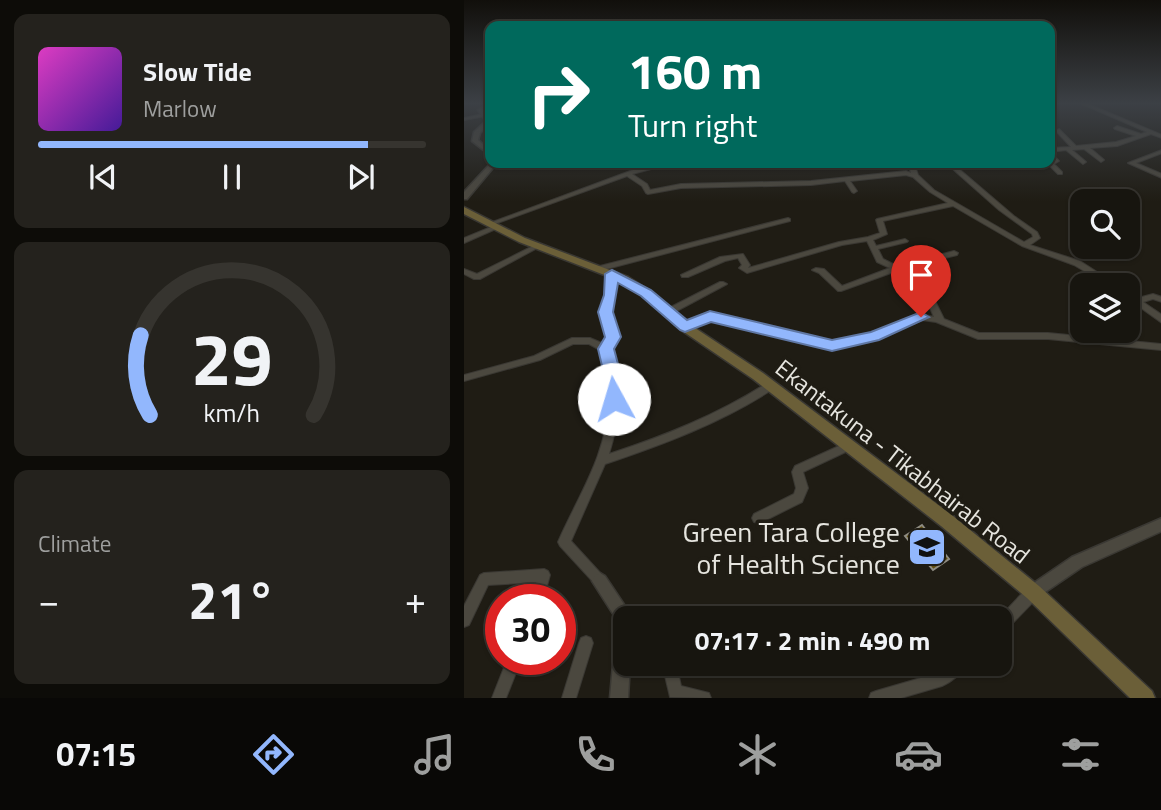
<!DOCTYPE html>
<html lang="en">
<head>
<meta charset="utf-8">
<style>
  :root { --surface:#17150f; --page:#24221d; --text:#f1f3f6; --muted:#9e9f9e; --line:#36342f; --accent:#92b7fd }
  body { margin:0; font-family:"Titillium Web",sans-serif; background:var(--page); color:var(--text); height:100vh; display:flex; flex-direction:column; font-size:26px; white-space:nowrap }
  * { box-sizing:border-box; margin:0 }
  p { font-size:23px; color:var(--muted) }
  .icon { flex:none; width:38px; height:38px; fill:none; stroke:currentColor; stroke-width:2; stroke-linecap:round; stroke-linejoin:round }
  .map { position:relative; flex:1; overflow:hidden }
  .side { display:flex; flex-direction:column; gap:14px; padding:14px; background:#0d0c08; width:464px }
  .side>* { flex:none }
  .hud { position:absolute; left:21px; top:21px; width:570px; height:147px; border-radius:14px; box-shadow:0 2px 5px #0004,0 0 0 2px var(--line); background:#00695c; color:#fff; overflow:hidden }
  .fabs { position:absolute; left:606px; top:189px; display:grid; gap:14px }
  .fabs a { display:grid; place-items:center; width:70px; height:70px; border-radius:14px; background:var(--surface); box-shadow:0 2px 5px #0004,0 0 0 2px var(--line); font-size:35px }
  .speed { position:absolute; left:21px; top:584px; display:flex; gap:14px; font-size:35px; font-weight:700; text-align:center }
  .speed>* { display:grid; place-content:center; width:91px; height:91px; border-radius:50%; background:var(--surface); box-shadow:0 2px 5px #0004,0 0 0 2px var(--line); line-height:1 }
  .speed .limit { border:10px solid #d22; background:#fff; color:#111 }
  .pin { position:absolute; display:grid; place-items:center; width:60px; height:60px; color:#fff; margin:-72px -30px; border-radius:50% 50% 50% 0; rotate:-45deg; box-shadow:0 0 7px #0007 }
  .pin .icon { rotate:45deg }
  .me { position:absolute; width:77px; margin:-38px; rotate:354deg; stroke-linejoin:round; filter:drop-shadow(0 0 5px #0008) }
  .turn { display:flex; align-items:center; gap:24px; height:147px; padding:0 28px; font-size:32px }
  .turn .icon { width:91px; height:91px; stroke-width:2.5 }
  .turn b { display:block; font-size:49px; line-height:60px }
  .big { font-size:52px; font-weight:700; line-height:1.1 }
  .side .widget { flex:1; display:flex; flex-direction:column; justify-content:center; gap:10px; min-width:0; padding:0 24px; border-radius:14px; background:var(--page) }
  .side .dial { align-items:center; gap:0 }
  .dial svg { height:182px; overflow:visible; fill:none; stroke:var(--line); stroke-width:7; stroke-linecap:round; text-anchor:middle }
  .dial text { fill:var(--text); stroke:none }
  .song { display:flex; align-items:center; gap:21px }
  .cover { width:84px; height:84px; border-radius:10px; background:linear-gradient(135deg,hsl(310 70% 55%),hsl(260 70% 35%)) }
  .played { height:7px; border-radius:4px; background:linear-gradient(90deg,var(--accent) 85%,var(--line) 85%) }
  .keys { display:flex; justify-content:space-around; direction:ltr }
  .heat { display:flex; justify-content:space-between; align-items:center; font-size:38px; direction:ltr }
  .trip { position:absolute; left:149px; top:606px; width:399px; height:70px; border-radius:14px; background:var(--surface); box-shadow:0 2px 5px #0004,0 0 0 2px var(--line); font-weight:700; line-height:70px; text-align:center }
  .menu { display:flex; height:112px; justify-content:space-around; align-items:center; background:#090806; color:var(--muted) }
  .menu .icon { width:49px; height:49px }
  .menu .on { color:var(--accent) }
  .menu b { font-size:32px; color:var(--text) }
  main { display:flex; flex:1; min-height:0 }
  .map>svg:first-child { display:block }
  .building { fill:#5f4d11; stroke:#8f8c82; stroke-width:2 }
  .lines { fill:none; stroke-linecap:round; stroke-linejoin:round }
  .minor-casing { stroke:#3a3833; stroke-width:2 }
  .tertiary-casing { stroke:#3a3833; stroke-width:3 }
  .secondary-casing { stroke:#3a3833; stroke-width:3 }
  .minor { fill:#4b483f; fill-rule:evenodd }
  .tertiary { fill:#4b483f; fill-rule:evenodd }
  .secondary { fill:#6b5f38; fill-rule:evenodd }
  .route { fill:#92b7fd; stroke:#5f77a4; stroke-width:2 }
  .labels { text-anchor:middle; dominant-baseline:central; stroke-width:7; stroke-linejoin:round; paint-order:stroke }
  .street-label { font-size:24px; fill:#e6e5df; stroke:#1f1c14 }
  .near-poi-label { font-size:28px; fill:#e6e5df; stroke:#1f1c14; text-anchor:end }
</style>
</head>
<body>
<main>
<section class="side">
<div class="widget">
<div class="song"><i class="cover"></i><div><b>Slow Tide</b><p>Marlow</p></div></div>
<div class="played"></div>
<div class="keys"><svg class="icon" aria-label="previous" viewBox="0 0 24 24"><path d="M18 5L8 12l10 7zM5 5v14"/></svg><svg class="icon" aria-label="pause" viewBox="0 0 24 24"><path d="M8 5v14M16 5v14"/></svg><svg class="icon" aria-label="next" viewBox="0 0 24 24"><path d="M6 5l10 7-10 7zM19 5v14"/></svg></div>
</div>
<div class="widget dial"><svg viewBox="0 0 100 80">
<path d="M14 69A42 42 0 1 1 86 69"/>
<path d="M14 69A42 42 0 0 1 10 34" stroke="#92b7fd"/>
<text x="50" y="56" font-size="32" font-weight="700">29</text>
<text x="50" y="72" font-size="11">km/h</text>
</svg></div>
<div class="widget"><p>Climate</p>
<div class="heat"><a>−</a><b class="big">21°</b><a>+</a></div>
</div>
</section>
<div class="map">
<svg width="698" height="698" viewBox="0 0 698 698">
  <rect width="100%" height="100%" fill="#1f1c14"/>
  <path class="building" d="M458,525L485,559L469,570L441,536Z"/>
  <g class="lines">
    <defs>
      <g id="minor">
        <path d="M618,104H624L698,135V138L687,134L653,146L626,148L639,159L640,160L637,162L620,149L608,150L621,161L622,162L619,164L602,150L586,152V148L607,147L592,131L595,129L612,146L652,142L672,136L651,129L650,128L653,126L677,134L683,132Z"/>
        <path d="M19,114L21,115V116L0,120V118Z"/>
        <path d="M698,150V153L672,163L698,174V178L664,163Z"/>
        <path d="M586,152L595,161L590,164L598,172V174H594L584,164L589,161L586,158Z"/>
        <path d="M201,163H210L168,174L183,184L186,190L217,184L347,181L442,171L447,173L444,163H450L454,175L470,190L560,242L569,237L568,234L535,210L482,163H488L550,216L573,232L576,238L566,245L616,261L653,285H644L610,265L558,246L489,206L419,221L423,234L409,240L412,246L441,239L444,241L443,242L414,249L419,259L433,266L490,251L494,253L493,255L445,267L463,285L480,319L515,333H584L698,344V350L584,339H514L472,322L458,320L413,339L368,348L247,319L224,329H218L217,327L218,325L246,313L368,342L408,334L457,314L470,317L456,286L438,269L377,291H374L355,273L348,270L352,268L360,269L378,286L426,268L413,262L403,241L378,245L283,273L275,268L278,265L274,258L261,261L224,277H218L217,275L256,257L279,254L286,265L284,268L375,242L404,237L416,233L412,220L413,219L484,203L466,192L449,177L442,175L386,181L393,191L390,193L388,192L381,181L347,185L217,188L184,194L182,193L178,186L163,176L28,225H24L23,224L169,170Z"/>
        <path d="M278,163H350L347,165H281Z"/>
        <path d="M324,218L326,219V221L135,271L131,269L132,267Z"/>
        <path d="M32,225L35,227L34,228L0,243V238Z"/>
        <path d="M73,244L75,245V247L16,279H10L0,274V269L13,274Z"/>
        <path d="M145,272H151L152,274C148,296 147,316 153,337L146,349C155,386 157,417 145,454C200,436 253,415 303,383H309L311,386L309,389C257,423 200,444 141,464L107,541L140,577L142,581L140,585L136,587L132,585L96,546L94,542C114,496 145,452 144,399C144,383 141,367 138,351L125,344H109L76,360L0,381V375L70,356L108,338H126L140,344L145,337C139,316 139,293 145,272Z"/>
        <path d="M256,282H259L263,284L207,314H201L200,312L201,310Z"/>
        <path d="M663,292L674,298L689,294L698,297V302L689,299L679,302L698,315V323L663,298Z"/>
        <path d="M386,441L390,442L391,445L390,448L339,472L344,488L338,502L298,522L294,523L290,522L288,518L290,514L330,494L332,488L328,472L331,466Z"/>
        <path d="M80,569L84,571L86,575L79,600H67L72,582L24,585L5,625L0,627V606L16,575L20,573Z"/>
        <path d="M569,586L574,587L575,592L574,597L541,631L536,633L535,618L564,587Z"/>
        <path d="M122,636L127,638L129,643L112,698H98L115,643L117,638Z"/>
        <path d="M43,660H57L42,698H28Z"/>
        <path d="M198,663H212L217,686L245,693L247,698L206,697Z"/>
        <path d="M486,663H504C500,672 487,682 478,686L437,698H405L407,693L412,691L474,673Z"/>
      </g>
      <g id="tertiary">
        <path d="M24,104H26V107L20,110L26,119V123L16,133L14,140L26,150V155L8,141L10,132L22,121L14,110Z"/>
        <path d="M27,163H33L3,199H0V192Z"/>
        <path d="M698,518V531L618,567L574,597L569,600L564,597L561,592L564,587L608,557Z"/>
        <path d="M136,573L141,576L169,618H161V663H166L164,698H146L153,620L128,581L131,576Z"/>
      </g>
      <path id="secondary" d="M0,207L61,238L164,277L186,291L225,324L299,373L489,516L575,586L688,691L691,698H666L563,598L477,526L289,379L217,330L178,295L156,281L55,242L0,214Z"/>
    </defs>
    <use href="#minor" class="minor-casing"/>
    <use href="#tertiary" class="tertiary-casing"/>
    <use href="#secondary" class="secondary-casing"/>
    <use href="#minor" class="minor"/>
    <use href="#tertiary" class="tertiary"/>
    <use href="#secondary" class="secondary"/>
  </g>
  <linearGradient id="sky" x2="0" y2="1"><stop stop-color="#110f0b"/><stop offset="0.51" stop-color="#3c4045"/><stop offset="1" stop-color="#3c4045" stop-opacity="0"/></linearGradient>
  <rect width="698" height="202" fill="url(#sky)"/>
  <path class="route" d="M148,270L187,290L223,320L246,311L368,340L407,332L457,312L465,317L415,340L368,351L247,322L221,332L216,330L177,296L154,283L149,312L157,337L150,349L159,383V399L150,406L142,399V383L134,349L141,337L134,312L140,295L141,274Z"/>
  <defs>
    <symbol id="university-square" viewBox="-11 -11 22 22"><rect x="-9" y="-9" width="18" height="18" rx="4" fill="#92b7fd" stroke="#1f1c14"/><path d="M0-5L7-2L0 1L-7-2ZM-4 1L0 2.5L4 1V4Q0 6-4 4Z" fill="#111"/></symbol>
  </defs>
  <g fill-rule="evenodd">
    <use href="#university-square" x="441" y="525" width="44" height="44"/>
  </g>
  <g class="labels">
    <g class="street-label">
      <text transform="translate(439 461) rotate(38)">Ekantakuna - Tikabhairab Road</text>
    </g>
    <g class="near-poi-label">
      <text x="436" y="531">Green Tara College<tspan x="436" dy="32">of Health Science</tspan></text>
    </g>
  </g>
</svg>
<div class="fabs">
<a><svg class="icon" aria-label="search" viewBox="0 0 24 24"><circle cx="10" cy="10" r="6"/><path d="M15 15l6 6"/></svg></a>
<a><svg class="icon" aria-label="layers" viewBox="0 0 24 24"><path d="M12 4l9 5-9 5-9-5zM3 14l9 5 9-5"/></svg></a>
</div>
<div class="speed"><div class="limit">30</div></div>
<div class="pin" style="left:457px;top:317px;background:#d93025"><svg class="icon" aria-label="arrive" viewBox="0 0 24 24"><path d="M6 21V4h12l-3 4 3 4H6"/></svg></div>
<svg class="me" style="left:150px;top:399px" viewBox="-20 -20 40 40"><circle r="19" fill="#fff"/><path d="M0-13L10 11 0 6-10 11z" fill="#92b7fd"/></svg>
<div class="trip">07:17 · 2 min · 490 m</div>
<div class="hud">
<div class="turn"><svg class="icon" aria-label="right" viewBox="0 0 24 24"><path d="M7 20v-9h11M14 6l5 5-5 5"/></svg><div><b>160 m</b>Turn right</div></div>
</div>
</div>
</main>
<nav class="menu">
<b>07:15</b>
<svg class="icon on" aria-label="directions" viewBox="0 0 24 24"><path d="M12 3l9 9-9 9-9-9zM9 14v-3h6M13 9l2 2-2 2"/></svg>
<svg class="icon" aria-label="music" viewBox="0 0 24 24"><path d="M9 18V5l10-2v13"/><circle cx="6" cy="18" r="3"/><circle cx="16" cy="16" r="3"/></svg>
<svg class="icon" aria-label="phone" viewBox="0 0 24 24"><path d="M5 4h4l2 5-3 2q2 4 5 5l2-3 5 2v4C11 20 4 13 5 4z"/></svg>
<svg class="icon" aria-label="climate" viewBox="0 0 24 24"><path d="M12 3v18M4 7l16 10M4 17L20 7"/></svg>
<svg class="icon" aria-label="car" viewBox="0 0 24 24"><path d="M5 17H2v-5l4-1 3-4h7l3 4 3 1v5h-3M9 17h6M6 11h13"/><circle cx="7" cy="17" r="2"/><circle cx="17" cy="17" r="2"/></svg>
<svg class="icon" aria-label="filters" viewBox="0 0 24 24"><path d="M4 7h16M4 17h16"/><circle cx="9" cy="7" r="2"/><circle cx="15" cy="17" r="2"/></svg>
</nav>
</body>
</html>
